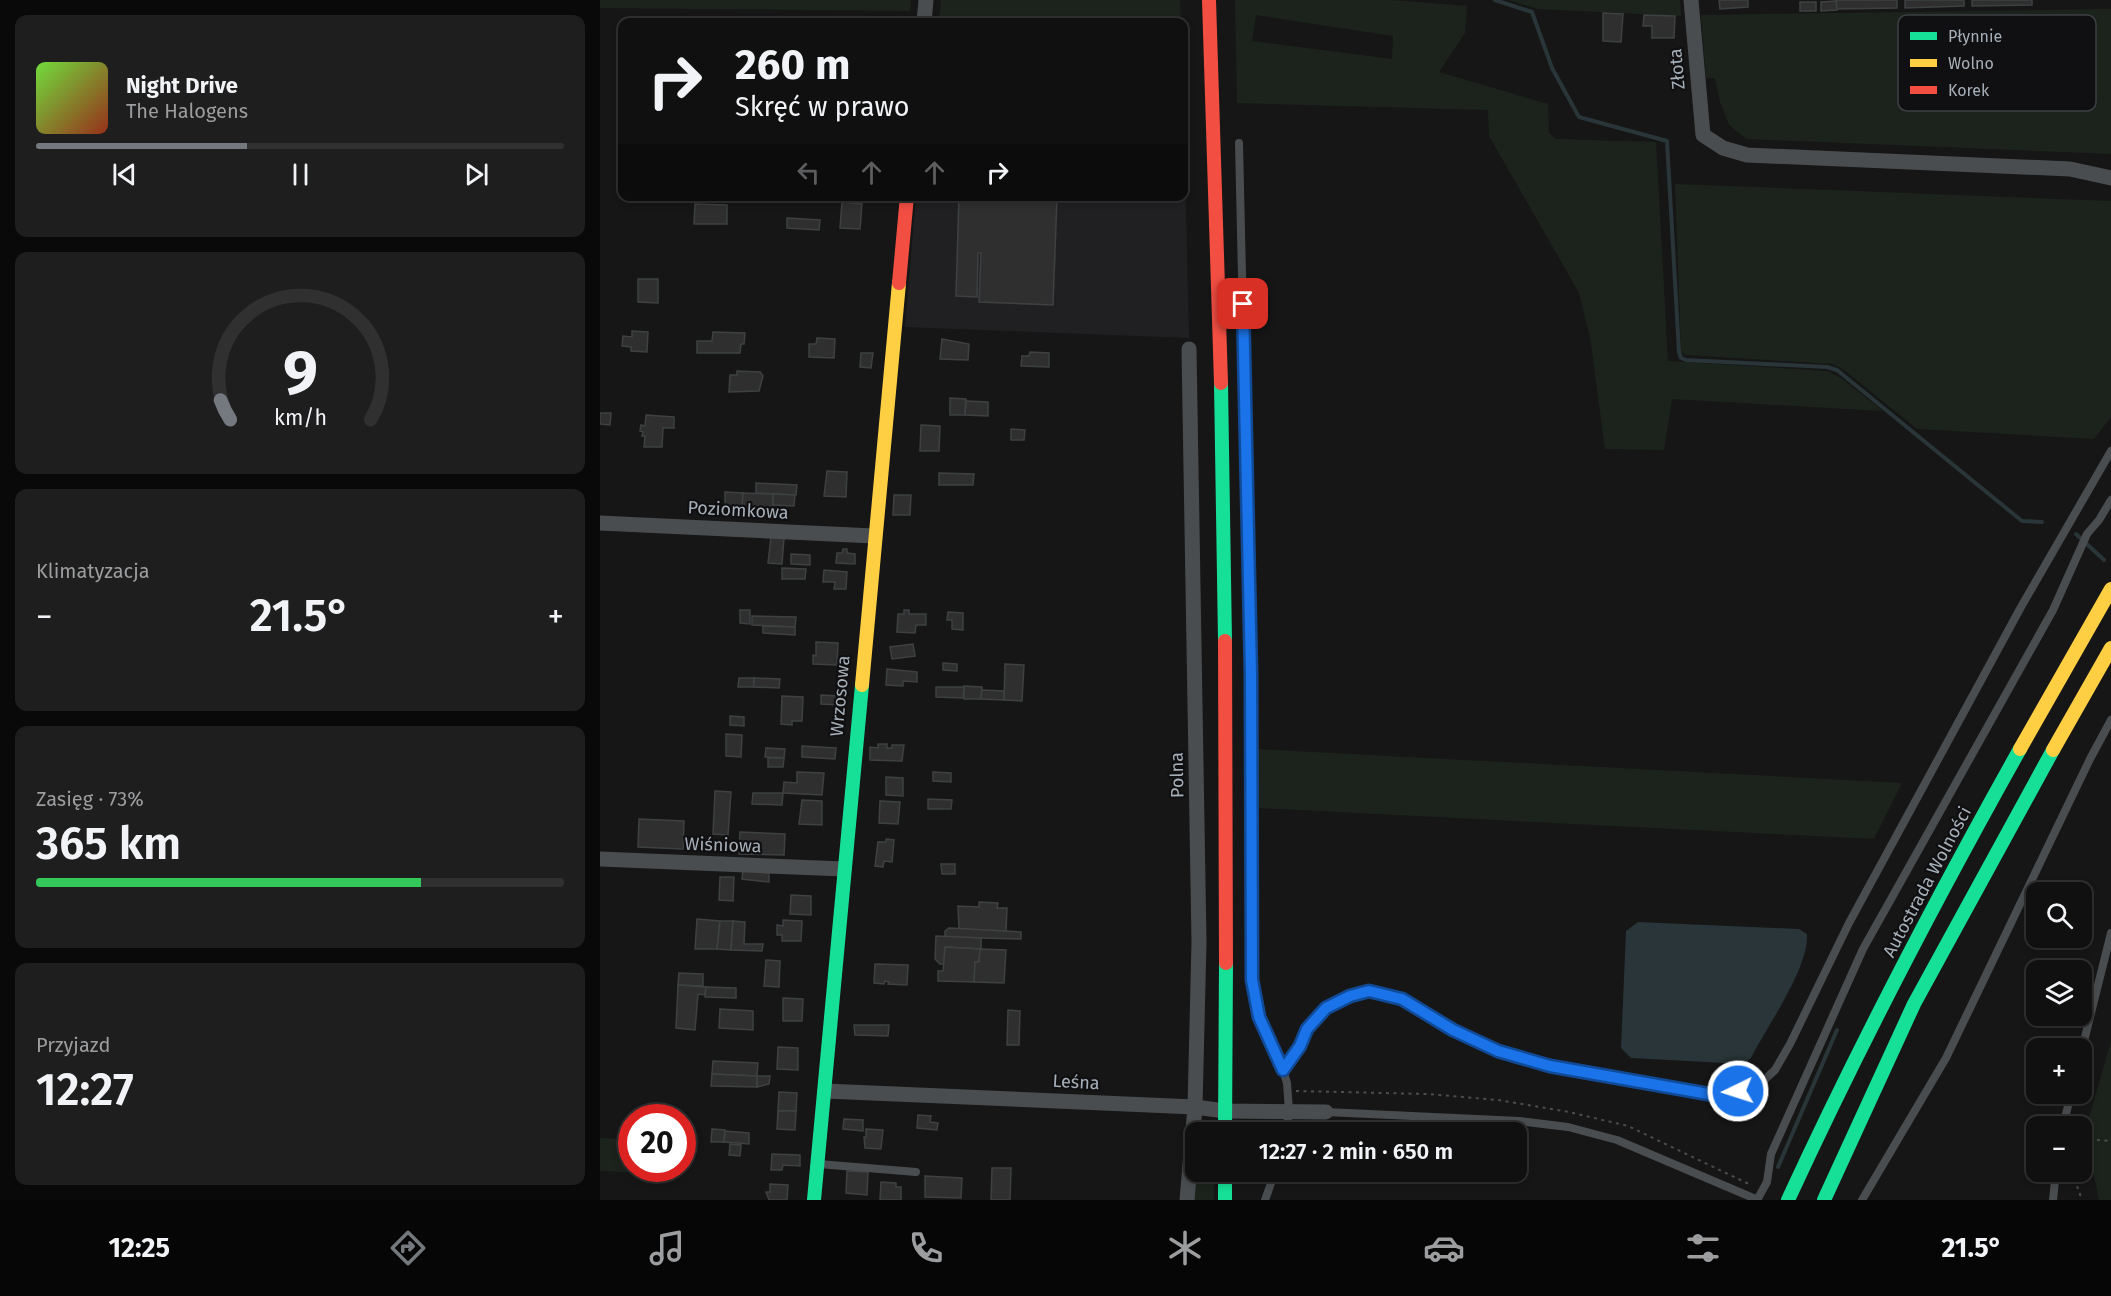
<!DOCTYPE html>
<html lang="pl">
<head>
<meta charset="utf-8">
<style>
  :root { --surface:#101010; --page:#1e1e1e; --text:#f1f3f6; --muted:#9c9d9f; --line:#303030; --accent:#74797f }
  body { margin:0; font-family:"Fira Sans",sans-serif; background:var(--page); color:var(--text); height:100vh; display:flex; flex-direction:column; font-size:22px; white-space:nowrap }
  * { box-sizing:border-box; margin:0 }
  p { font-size:20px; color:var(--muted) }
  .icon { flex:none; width:33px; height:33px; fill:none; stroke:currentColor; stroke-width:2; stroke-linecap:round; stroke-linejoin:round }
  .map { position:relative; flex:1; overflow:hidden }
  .sheet { display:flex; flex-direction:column; gap:15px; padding:15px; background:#090909; width:600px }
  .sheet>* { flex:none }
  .hud { position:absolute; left:18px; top:18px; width:570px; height:183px; border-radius:12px; box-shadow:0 3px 9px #0003,0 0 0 2px var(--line); background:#101010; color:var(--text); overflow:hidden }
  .controls { position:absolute; left:1426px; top:882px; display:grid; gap:12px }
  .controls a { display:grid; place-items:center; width:66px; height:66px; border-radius:12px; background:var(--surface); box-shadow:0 3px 9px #0003,0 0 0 2px var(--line); font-size:30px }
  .speed { position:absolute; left:18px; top:1104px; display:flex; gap:12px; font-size:30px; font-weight:700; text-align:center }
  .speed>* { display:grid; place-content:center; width:78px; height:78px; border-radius:50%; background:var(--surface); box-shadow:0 3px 9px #0003,0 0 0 2px var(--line); line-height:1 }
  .speed .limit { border:9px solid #d22; background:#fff; color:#111 }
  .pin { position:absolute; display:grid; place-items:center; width:51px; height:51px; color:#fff; margin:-26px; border-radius:12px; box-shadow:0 3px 9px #0006 }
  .me { position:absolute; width:66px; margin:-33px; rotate:266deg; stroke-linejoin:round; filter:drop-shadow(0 0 4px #0008) }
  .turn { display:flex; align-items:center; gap:21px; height:126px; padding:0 18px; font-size:27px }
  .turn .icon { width:78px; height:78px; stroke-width:2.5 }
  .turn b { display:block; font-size:42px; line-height:51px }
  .lanes { display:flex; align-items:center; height:57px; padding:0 18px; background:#0003; justify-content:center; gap:30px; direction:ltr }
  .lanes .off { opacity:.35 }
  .big { font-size:45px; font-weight:600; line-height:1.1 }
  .sheet .widget { flex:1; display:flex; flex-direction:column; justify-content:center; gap:9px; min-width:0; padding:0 21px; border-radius:12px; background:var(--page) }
  .sheet .dial { align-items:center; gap:0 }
  .dial svg { height:156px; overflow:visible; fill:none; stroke:var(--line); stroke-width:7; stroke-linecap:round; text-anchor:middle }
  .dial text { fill:var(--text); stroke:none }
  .song { display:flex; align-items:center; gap:18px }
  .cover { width:72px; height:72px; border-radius:9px; background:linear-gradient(135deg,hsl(100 70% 55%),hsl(10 70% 35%)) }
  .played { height:6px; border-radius:3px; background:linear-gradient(90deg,var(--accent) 40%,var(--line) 40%) }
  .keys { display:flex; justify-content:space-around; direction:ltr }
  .heat { display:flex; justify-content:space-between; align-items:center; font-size:33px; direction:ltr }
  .charge { height:9px; border-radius:4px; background:linear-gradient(90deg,#34c759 73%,var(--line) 0) }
  .trip { position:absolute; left:585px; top:1122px; width:342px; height:60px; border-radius:12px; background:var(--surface); box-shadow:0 3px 9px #0003,0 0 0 2px var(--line); font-weight:600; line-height:60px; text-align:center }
  .tab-bar { display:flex; height:96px; justify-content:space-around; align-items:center; background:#060606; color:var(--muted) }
  .tab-bar .icon { width:42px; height:42px }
  .tab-bar .active { color:var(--accent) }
  .tab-bar b { font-size:27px; color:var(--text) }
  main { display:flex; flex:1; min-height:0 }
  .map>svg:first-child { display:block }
  .built { fill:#202022 }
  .green { fill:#1c231c; fill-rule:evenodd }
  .water { fill:#293538 }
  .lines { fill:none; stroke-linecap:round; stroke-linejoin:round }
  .stream { stroke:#293538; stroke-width:4 }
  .building { fill:#2f2f30; stroke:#3e4142; stroke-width:1.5 }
  .path { stroke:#4c4d51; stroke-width:2; stroke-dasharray:3 4.5; stroke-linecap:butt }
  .lane { stroke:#4a4d4f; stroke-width:8 }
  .street { stroke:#4a4d4f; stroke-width:15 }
  .fast { stroke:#16e098; stroke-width:14 }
  .slow { stroke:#ffcf43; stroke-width:14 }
  .jam { stroke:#f24e42; stroke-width:14 }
  .route-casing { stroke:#114b97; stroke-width:15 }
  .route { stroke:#1a73e8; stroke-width:10 }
  .labels { text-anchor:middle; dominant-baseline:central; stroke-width:4.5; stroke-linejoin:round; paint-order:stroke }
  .street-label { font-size:18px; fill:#a6afb8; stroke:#101012 }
  .key { fill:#101012; stroke:#3d4044; stroke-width:1.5 }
  .key-label { font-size:16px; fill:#a6afb8 }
</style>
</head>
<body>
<main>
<section class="sheet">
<div class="widget">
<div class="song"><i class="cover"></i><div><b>Night Drive</b><p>The Halogens</p></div></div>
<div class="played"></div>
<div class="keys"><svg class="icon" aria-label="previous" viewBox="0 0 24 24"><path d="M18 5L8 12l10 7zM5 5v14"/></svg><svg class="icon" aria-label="pause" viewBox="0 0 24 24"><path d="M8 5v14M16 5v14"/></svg><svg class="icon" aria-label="next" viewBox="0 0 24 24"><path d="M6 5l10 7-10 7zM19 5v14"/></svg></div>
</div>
<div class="widget dial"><svg viewBox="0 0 100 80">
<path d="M14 69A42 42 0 1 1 86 69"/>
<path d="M14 69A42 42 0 0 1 9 59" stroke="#74797f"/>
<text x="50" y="56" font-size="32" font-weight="700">9</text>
<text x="50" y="72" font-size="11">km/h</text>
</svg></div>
<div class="widget"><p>Klimatyzacja</p>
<div class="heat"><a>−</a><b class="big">21.5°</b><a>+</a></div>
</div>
<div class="widget"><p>Zasięg · 73%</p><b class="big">365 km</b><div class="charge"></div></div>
<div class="widget"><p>Przyjazd</p><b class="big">12:27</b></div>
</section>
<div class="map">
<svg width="1511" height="1200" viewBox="0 0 1511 1200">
  <rect width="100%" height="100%" fill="#161616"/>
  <path class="built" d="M584,163H585L589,338L305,327L316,197L584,196Z"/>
  <g class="green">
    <path d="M0,0H311L310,11L0,8Z"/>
    <path d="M341,0H580L581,22H339Z"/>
    <path d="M635,0H792L867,6L865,33L839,72L948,104L949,133L956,139L1056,142L1068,361L1227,371L1241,378L1283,411L1072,399L1064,450L1005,449L990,337L979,293L889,136L888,110L637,103ZM656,15L793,36L792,59L652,41Z"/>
    <path d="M908,0H1080L1081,16L938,9Z"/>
    <path d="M1511,9V154L1146,139L1129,125L1120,102L1115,78H1106L1101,15Z"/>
    <path d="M1075,184L1511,201V417L1494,439L1317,429L1244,370L1233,364L1085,355L1081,351Z"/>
    <path d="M656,749L1302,783L1274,839L658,808Z"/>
    <path d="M1511,1041V1200H1499L1485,1132Z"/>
    <path d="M0,1138L31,1139L32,1168L68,1169V1174L0,1171Z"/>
    <path d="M596,1172H614V1200H592Z"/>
  </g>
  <path class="water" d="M1038,922L1199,929L1207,934C1209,968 1167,1026 1151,1058L1144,1064L1031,1058L1021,1048L1026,931Z"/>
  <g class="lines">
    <g class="stream">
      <path d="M895,0L932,12L952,68L979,117L1067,141L1079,352L1081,358L1086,360L1227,367L1237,370L1422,521L1442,522"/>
      <path d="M1476,534L1504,560"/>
      <path d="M1178,1167L1237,1030"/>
    </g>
  </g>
  <g class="building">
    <path d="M1119,0H1148V7L1120,9Z"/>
    <path d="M1236,0H1297V8L1237,9Z"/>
    <path d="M1305,0H1364V6L1305,8Z"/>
    <path d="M1372,0H1432V5L1372,6Z"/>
    <path d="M1236,1L1237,10L1221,11V2Z"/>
    <rect x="1200" y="2" width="16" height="9"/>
    <path d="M1003,13L1023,14L1021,42L1003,41Z"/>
    <path d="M1044,15L1075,16L1074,38H1052V26H1043Z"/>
    <path d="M359,196L457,197L453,305L379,302L381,253H378L377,297L356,296Z"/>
    <path d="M242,202L262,204L260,229L240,228Z"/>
    <path d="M95,204L127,205V224H94Z"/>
    <path d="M187,218L220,220L219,230L187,228Z"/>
    <path d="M38,279H58V303L38,302Z"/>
    <path d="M32,331L48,332L47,352L31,351V347L22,346L23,336L32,337Z"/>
    <path d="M113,332L145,333L144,344H141L140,353H97V341H112Z"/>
    <path d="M217,338L235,339L234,358L209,357V344H216Z"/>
    <path d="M342,339L369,344L368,360L340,359Z"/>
    <path d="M430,352L449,353V367L421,366L422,356H429Z"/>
    <path d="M261,353H273L271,368L260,367Z"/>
    <path d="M137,371L160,372L163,376L159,391L129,392L130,375H137Z"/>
    <path d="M350,398L366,399L365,415H350Z"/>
    <path d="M366,401L388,402V416L365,415Z"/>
    <path d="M0,413H11L10,425L0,424Z"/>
    <path d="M46,415L74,417V428H63L62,447H44L45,436H42L43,432L40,431L41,425L45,426Z"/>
    <path d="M321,425L340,426L339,451H320Z"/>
    <path d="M411,429L425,430L424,440H411Z"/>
    <path d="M227,471L247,472L246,497L224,496Z"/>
    <path d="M339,473L374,474L373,485H339Z"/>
    <path d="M156,483L197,485L196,495L156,493Z"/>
    <path d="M125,492L143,493V509H125Z"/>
    <path d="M143,493L173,494V507L142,506Z"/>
    <path d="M173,494L195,495L194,506L173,505Z"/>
    <path d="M294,495H311L310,515H293Z"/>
    <path d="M171,537L184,538L182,564L168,563Z"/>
    <path d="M243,549H247V553L255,554V564L236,563L237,553H242Z"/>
    <path d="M191,554L210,555V565L191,564Z"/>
    <path d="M182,568L206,569L205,579H182Z"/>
    <path d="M224,570L247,572L246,589H234L235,582H223Z"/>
    <path d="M140,610H150V624L140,623Z"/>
    <path d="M304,610H309V614H326V625H316L315,633L297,632L298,614H304Z"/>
    <path d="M348,612L363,613V630L352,629V620H347Z"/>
    <path d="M152,616L196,617L195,627L152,625Z"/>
    <path d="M163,626L195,627V635L163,633Z"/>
    <path d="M216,642L238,643L237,665L213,664V655L216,656Z"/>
    <path d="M313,644L315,656L292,659L290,647Z"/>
    <path d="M343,663L357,664V671L343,670Z"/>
    <path d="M405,664L424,665L422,701L404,700Z"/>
    <path d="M287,669L317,672V682L303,681V686L286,685Z"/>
    <path d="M139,678H154V687H138Z"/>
    <path d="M154,678L180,679L179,688L154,687Z"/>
    <path d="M364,686L382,687L381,699H364Z"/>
    <path d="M336,687H364L363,698L336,697Z"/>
    <path d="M382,690L404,691V700L381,699Z"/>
    <path d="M221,695L240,696V705L221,704Z"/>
    <path d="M182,696L203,697L202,721H192V725L181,724Z"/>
    <path d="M130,716L144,717V726L130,725Z"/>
    <path d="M126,734L142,735L141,757L126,756Z"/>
    <path d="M278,744H287V748H292V745H304L302,761L270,760V747L278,748Z"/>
    <path d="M202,746L236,748L235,759L202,757Z"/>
    <path d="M166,748L185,749L184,758L165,757Z"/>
    <path d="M168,758H184L183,767H168Z"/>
    <path d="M197,772L224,773L222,795L183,793L184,782L197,783Z"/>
    <path d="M333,772L351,773V782L333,781Z"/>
    <path d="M286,777L303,778V796L286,795Z"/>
    <path d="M115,791L131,792L128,835L113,834Z"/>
    <path d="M153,793H183L182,805L152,804Z"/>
    <path d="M328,799L352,800L351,809H328Z"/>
    <path d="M202,800L222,801V825L199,824Z"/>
    <path d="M280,801L300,802L298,824L279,823Z"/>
    <path d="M39,819L84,821L83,849L38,847Z"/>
    <path d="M140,832L185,834L184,855L139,854Z"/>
    <path d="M286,839L294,840L292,862L284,861L283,867L275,866L278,842H286Z"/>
    <path d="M341,864H355V874H342Z"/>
    <path d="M143,870L169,873V882L142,879Z"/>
    <path d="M120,877H134L133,901L119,900Z"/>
    <path d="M191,895L211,896V915L190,914Z"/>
    <path d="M379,902L398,903L397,908H407L406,931L359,929L358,906L379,907Z"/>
    <path d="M97,919L120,921L117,949H95Z"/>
    <path d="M183,920L202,921L201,941H182V935H177V925L183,926Z"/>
    <path d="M120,921H133L131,950L117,949Z"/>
    <path d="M133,921L145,922L144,944H163L162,951L131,950Z"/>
    <path d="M349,928L421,932V939L345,937V931Z"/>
    <path d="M336,936L381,938V949L345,947L344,964H340L335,959Z"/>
    <path d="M345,947L380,949L379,962H375L374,982L338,981V971H343Z"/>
    <path d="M380,949L406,950L404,983L374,982L375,962H379Z"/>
    <path d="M166,960L180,961L179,987L164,986Z"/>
    <path d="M275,964L308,965L307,985L288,984L289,982L285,981L284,984L274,983Z"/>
    <path d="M79,973L103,974V986L78,985Z"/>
    <path d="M78,985L106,987L105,995L98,994L95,1030L76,1028Z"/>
    <path d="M106,987L136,988V998L105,997Z"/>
    <path d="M183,998L203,999L202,1021H183Z"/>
    <path d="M120,1009L153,1011V1030L119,1028Z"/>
    <path d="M408,1010L420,1011L419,1045H407Z"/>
    <path d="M254,1025H289L288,1036L255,1035Z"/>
    <path d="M178,1047L198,1048V1070L177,1069Z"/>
    <path d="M113,1061L158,1063L157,1076L112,1074Z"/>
    <path d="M112,1074L157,1076V1087L111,1086Z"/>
    <path d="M157,1076H170L169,1084L157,1087Z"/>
    <path d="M179,1092L197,1093L196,1111H178Z"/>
    <path d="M178,1111H196L195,1130L177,1129Z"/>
    <path d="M318,1115L331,1116L330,1122L338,1123L337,1130L317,1128Z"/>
    <path d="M244,1119L263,1120V1131L243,1129Z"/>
    <path d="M112,1129L125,1130L124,1142H111Z"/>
    <path d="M266,1129L283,1130L281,1149L265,1148L264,1137H266Z"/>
    <path d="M125,1131L149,1133V1144L124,1142Z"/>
    <path d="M130,1144L141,1145L140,1156L129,1155Z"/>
    <path d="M172,1154L200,1155V1166L183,1165L182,1170H171Z"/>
    <path d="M392,1168H411L410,1200H391Z"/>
    <path d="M247,1171L268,1172L267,1195L246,1193Z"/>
    <path d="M325,1176L362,1178L361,1198L325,1197Z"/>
    <path d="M281,1182L296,1183V1187H301V1200H280Z"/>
    <path d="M170,1184L188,1185L187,1200H169L166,1192H170Z"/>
  </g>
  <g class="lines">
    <g class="path">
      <path d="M696,1091L827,1094L898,1100L969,1112L1028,1126L1151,1185"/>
      <path d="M1482,1139L1511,1141"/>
      <path d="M1472,1172L1482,1200"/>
    </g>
    <g class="lane">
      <path d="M639,143L651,674L652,980L659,1017L683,1070L687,1083L689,1111L686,1132"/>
      <path d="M1482,1049L1511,933"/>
      <path d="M683,1070L700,1046L707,1029L726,1008L750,996L769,991L802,999L853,1030L898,1051L949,1066L1115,1095L1138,1091L1161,1083L1175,1070L1190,1044L1249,923L1421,607L1511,451"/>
      <path d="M726,1112L919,1121L968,1127L1017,1140L1158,1200"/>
      <path d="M1463,1126L1471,1094"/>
      <path d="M219,1164L316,1172"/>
      <path d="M665,1200L675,1172"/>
      <path d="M1157,1200L1167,1182L1171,1154L1263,949L1453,610L1487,534L1499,520L1511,500"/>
      <path d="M1262,1200L1346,1058L1490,759L1511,720"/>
      <path d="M1453,1200L1456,1172"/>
    </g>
    <g class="street">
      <path d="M1091,0L1103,135L1123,148L1147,155L1470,169L1511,178"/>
      <path d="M324,22L326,0"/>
      <path d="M0,523L274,536"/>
      <path d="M0,859L244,869"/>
      <path d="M225,1091L595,1107L625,1111L726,1112"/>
      <path d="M587,1200L595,1107L599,942L589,349"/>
    </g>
    <g class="fast">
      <path d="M621,383L625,641"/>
      <path d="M625,1132L626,963"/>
      <path d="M625,1172V1200"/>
      <path d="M214,1200L262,685"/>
      <path d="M1188,1200C1259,1046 1337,897 1420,749"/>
      <path d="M1224,1200L1314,1004L1453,750"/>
    </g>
    <g class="slow">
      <path d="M262,685L299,283"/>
      <path d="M1420,749L1511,589"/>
      <path d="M1453,750L1511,648"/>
    </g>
    <g class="jam">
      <path d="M609,0L621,383"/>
      <path d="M299,283L307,196"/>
      <path d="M625,641L626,963"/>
    </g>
  </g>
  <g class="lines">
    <defs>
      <path id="route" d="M643,304L651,674L652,980L659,1017L683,1070L700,1046L707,1029L726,1008L750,996L769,991L802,999L853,1030L898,1051L950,1066L1114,1095L1138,1091"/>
    </defs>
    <use href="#route" class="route-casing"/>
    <use href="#route" class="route"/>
  </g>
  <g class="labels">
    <g class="street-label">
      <text transform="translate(1077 69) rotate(-95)">Złota</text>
      <text transform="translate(138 510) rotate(3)">Poziomkowa</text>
      <text transform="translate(240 696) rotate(-85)">Wrzosowa</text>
      <text transform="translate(577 775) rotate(-91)">Polna</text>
      <text transform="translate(123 845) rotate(2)">Wiśniowa</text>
      <text transform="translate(1327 882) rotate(-62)">Autostrada Wolności</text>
      <text transform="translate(476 1082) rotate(3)">Leśna</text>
    </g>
  </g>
  <rect x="1298" y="15" width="198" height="96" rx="9" class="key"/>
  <rect x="1310" y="32" width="27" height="8" fill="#16e098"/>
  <rect x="1310" y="59" width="27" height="8" fill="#ffcf43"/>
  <rect x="1310" y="86" width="27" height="8" fill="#f24e42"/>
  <g class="key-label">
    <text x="1348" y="42">Płynnie</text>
    <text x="1348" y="69">Wolno</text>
    <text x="1348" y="96">Korek</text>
  </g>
</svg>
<div class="controls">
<a><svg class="icon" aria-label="search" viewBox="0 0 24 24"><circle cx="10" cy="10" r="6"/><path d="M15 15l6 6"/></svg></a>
<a><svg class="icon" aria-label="layers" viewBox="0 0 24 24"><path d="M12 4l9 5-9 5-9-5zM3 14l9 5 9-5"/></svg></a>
<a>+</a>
<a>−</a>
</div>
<div class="speed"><div class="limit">20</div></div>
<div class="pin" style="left:643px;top:304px;background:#d93025"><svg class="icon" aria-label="arrive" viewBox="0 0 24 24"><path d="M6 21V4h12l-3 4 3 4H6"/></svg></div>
<svg class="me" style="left:1138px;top:1091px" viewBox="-20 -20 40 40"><circle r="17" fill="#1a73e8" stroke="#fff" stroke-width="3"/><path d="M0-11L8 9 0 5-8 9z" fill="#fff"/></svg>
<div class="trip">12:27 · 2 min · 650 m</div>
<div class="hud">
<div class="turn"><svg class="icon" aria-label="right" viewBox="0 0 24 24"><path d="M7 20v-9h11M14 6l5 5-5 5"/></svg><div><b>260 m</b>Skręć w prawo</div></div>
<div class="lanes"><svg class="icon off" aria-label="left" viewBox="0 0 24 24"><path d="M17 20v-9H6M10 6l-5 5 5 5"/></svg><svg class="icon off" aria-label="ahead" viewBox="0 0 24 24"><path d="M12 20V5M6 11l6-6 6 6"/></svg><svg class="icon off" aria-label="ahead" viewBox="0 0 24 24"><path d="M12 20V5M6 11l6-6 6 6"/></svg><svg class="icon" aria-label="right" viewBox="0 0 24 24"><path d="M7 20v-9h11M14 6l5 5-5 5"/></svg></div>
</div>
</div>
</main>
<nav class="tab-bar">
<b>12:25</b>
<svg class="icon active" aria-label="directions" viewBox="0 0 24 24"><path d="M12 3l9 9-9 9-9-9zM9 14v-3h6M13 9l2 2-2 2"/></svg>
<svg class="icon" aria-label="music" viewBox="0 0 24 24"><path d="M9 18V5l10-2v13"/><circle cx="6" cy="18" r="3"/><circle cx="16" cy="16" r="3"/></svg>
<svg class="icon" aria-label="phone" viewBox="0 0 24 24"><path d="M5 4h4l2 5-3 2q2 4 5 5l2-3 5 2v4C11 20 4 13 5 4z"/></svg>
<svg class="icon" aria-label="climate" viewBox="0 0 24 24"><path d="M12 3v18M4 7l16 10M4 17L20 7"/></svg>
<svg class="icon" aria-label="car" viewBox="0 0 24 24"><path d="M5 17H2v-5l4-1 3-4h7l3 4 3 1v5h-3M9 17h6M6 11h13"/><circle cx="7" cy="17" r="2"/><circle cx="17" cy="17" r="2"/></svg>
<svg class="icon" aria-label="filters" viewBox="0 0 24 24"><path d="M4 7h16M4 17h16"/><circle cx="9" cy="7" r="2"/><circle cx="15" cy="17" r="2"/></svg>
<b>21.5°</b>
</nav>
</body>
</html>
